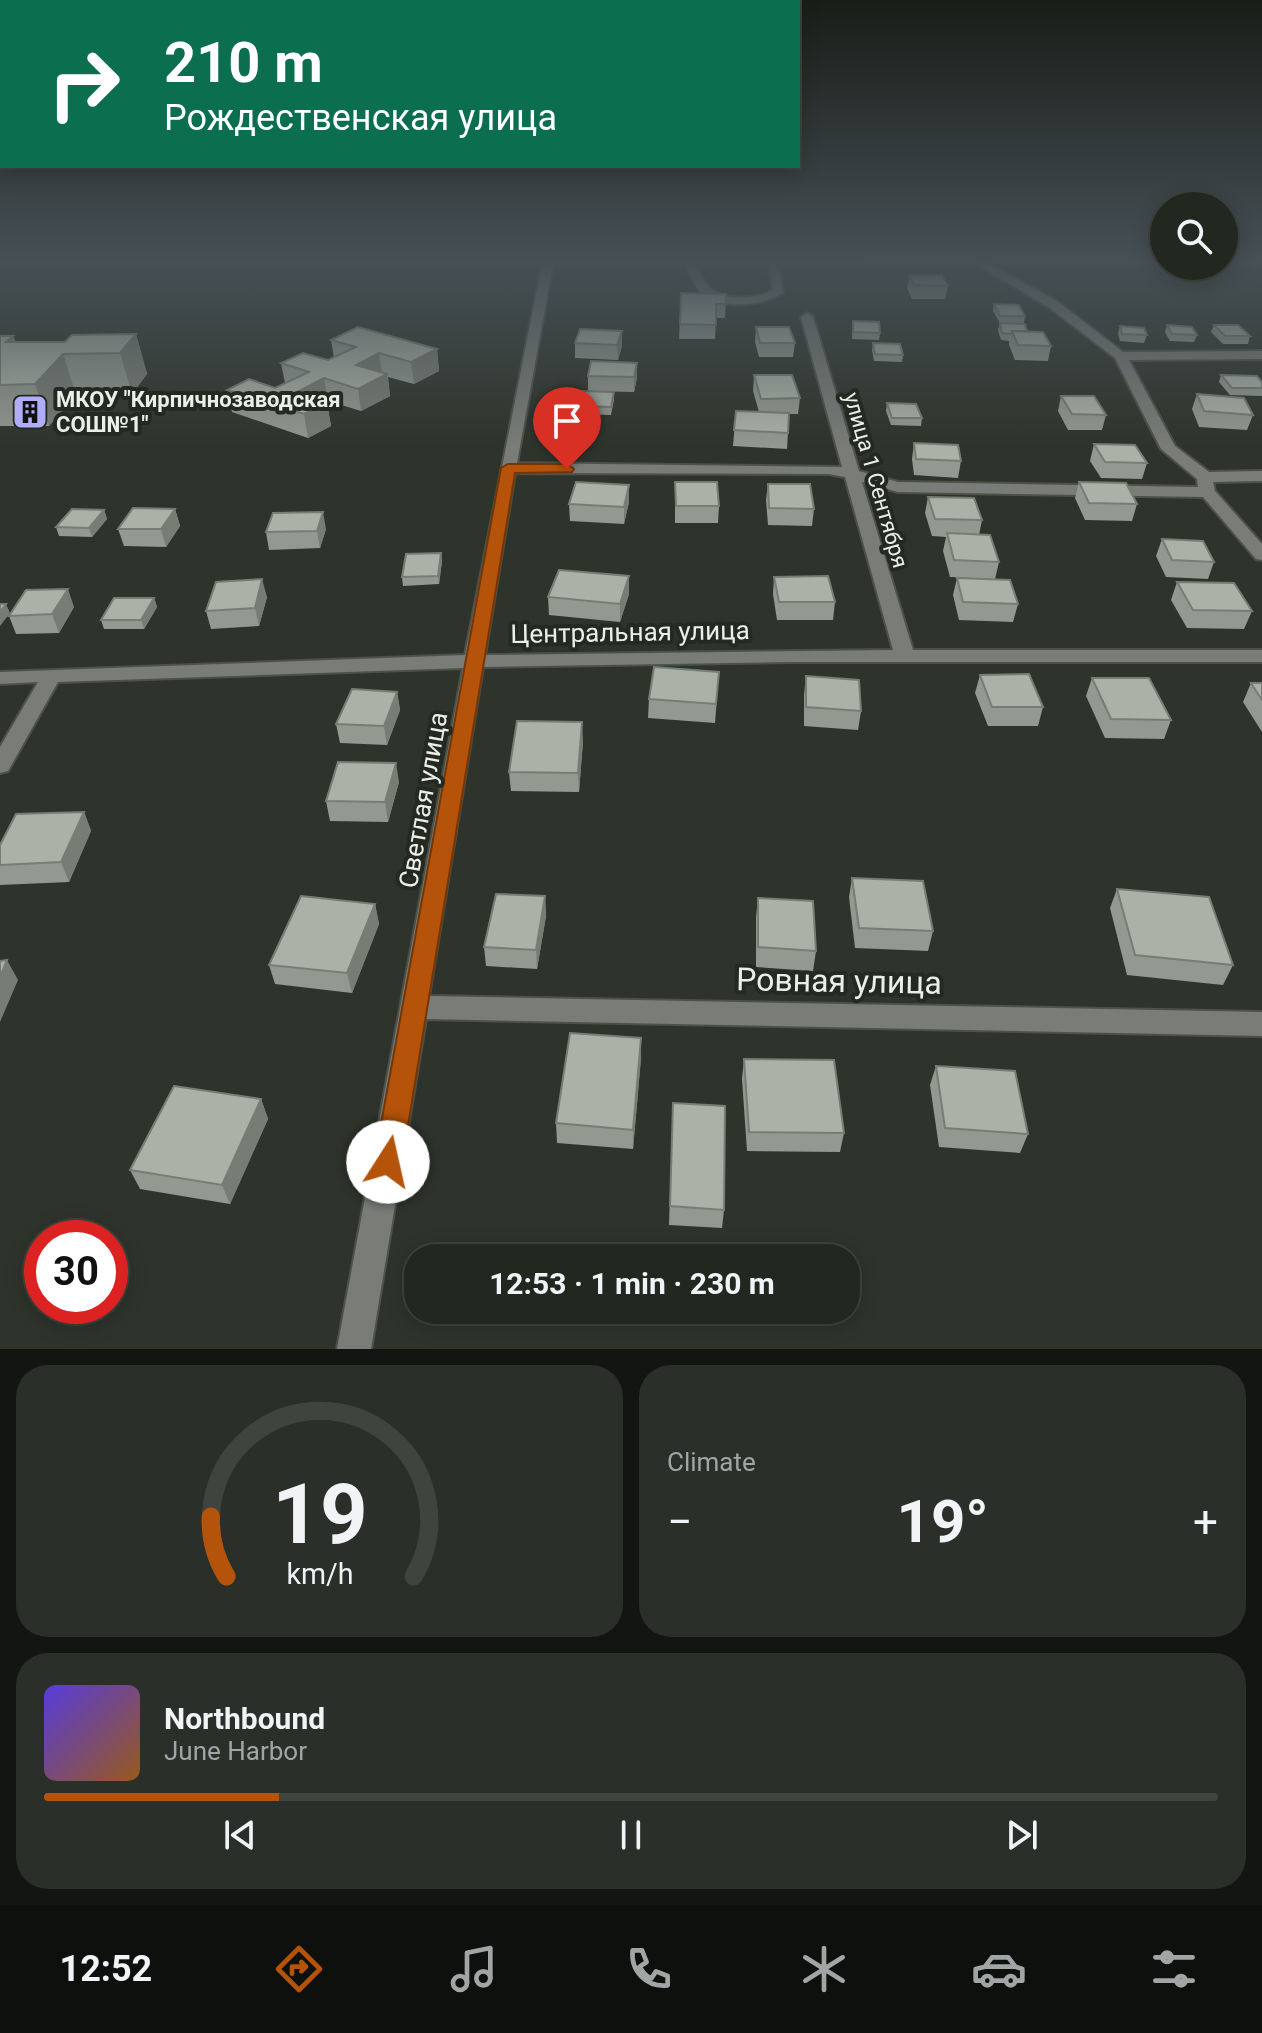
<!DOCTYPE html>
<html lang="en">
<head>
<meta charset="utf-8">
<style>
  :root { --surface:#222720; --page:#2a2f29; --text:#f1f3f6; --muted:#a2a5a5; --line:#3f443e; --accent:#b45309 }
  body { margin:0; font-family:Roboto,sans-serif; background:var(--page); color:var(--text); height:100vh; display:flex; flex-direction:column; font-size:30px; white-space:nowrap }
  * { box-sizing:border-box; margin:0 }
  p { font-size:26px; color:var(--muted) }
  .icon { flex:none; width:44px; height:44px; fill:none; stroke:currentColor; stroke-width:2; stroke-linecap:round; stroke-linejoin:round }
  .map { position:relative; height:1349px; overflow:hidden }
  .drawer { display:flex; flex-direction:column; gap:16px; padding:16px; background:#131512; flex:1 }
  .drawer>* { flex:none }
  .hud { position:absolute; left:0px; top:0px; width:800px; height:168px; box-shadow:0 4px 20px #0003,0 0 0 2px var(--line); background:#0b6e4f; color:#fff; overflow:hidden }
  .fabs { position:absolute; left:1150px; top:192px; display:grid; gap:16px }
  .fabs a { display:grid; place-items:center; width:88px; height:88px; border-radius:50%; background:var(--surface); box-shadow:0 4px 20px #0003,0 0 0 2px var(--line); font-size:40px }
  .speed { position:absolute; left:24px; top:1220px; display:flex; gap:16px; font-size:40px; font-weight:700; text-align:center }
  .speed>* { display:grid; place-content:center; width:104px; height:104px; border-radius:50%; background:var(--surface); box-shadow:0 4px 20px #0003,0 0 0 2px var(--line); line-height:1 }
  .speed .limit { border:12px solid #d22; background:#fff; color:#111 }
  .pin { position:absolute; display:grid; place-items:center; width:68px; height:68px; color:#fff; margin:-82px -34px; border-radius:50% 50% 50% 0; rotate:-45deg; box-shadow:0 0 8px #0007 }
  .pin .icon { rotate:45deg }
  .me { position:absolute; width:88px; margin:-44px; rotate:10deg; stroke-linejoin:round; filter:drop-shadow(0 0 6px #0008) }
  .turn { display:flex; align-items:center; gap:28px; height:168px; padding:0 32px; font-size:36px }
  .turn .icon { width:104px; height:104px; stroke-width:2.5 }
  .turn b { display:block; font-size:56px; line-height:68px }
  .big { font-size:60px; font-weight:700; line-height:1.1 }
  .drawer .card { flex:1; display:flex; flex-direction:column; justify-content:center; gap:12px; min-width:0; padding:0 28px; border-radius:32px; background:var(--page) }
  .drawer .dial { align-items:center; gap:0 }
  .dial svg { height:208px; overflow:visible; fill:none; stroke:var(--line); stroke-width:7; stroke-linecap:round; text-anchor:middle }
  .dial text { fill:var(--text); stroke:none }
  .song { display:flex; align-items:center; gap:24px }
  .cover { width:96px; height:96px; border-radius:12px; background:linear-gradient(135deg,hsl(250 70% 55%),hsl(30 70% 35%)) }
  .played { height:8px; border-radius:4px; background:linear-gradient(90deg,var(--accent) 20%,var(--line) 20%) }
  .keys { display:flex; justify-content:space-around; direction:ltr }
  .heat { display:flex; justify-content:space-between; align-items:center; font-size:44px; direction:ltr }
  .drawer .tiles { flex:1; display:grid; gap:16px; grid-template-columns:1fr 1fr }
  .card:last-child { grid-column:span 2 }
  .trip { position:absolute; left:404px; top:1244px; width:456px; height:80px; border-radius:32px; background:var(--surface); box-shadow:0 4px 20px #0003,0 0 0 2px var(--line); font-weight:700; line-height:80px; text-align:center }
  .dock { display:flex; height:128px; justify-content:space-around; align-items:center; background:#0e100d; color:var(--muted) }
  .dock .icon { width:56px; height:56px }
  .dock .on { color:var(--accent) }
  .dock b { font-size:36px; color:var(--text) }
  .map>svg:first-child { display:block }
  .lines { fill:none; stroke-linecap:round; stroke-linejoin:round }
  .minor-casing { stroke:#4c5249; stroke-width:4 }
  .minor { fill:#797c77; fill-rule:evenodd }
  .wall { fill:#929990 }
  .shaded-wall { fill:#777d75 }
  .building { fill:#aab2a7; stroke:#777d75; stroke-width:2 }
  .route { fill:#b45309; stroke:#753606; stroke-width:2 }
  .labels { text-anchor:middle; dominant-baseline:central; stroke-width:8; stroke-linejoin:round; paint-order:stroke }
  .far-poi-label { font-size:22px; font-weight:bold; fill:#ebefe9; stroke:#242a21; text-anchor:start }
  .far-street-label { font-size:22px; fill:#ebefe9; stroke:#242a21 }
  .street-label { font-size:26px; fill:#ebefe9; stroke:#242a21 }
  .near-street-label { font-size:32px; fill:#ebefe9; stroke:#242a21 }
</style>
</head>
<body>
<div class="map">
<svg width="1262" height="1349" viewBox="0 0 1262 1349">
  <rect width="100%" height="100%" fill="#2e342b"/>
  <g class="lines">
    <defs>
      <g id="minor">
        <path d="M0,259H1164V263H988L1058,302L1123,352L1262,351V359L1129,360L1175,446L1209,472L1262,471V481L1213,482L1215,491L1262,544V560L1256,559L1203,497L898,492L862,482L913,650H1262V662H788L483,667L429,996L1262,1012V1036L426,1019L371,1349H337L463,668L58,682L8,771L0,773V747L38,682L0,684V672L465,655L542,264H0ZM974,263L1050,308L1115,358L1161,449L1197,479L1198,487L898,482L859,471L813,317L807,313L801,317L842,467L517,463L553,264H684C690,273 693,285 701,292C720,311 762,306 783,293L779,264ZM696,264H768L773,290C756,299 724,302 709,287C703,281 700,272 696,264ZM515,473L829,474L845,477L893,650L485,655Z"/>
        <rect x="1224" y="259" width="38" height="4"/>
      </g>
    </defs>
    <use href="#minor" class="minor-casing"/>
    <use href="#minor" class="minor"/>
  </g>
  <g class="wall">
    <path d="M909,275L948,286L945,299H912L907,288Z"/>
    <path d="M681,293L726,294L725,318H716L715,339H679Z"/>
    <path d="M994,304L1025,316L1024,323L1027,331L1051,346L1048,361L1015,360L1009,345V341L1001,340L998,330L1000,323L993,311Z"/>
    <path d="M853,321L880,333L879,340L852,339Z"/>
    <path d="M1167,325L1197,335L1194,342L1170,341L1165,332Z"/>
    <path d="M1214,325L1250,336L1248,344H1223L1211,332Z"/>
    <path d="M1120,326L1147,335L1144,343L1120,341L1118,333Z"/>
    <path d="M756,327L795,343L793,357H759L755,342Z"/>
    <path d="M622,331V346L618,360L575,358V343Z"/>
    <path d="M136,334L147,374L132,394H76L49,426H0V336H13L16,342H65Z"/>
    <path d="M331,340L437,349L439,371L414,384L388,377L390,396L361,411L328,401L325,402L327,403L331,426L308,438L232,412L227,390L275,388L285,383L281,363L328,360L334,358Z"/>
    <path d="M873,343L903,355L902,362L874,361L872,350Z"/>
    <path d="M637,363V378L634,392L588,391V376Z"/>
    <path d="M754,375L800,398L798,414H789L787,449L733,446L736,411L759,412L753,391Z"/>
    <path d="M1221,375L1262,388V396L1230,395L1219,382Z"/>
    <path d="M614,392V400L611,415L575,414V406Z"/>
    <path d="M1197,394L1253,415L1247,430L1199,427L1192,409Z"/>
    <path d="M1061,396L1106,415L1102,430H1068L1058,411Z"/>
    <path d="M887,403L922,418L921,426L891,425L886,411Z"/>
    <path d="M581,428L579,451H554V443Z"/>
    <path d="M914,443L961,461L958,478L914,475L912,459Z"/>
    <path d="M1094,444L1147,463L1142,479L1101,478L1090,461Z"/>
    <path d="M675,482L719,506L718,523H675Z"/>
    <path d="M1079,482L1137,504L1132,521L1085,520L1075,498Z"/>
    <path d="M768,484L814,509L812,526L768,525L766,500Z"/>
    <path d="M629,485V502L624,524L570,521L569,504Z"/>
    <path d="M928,497L982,520L979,535L999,562L995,579L950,577L943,551L946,537L932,536L925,513Z"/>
    <path d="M175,509L180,526L166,547L124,546L118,529Z"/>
    <path d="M104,510L107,519L92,537L59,536L56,527Z"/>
    <path d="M326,529L320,548L269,550L266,532Z"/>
    <path d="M1162,539L1214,562L1208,579L1166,577L1156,556Z"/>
    <path d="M441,553L442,561L439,584L403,586L402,577Z"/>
    <path d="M629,576V594L620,622L549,615L548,597Z"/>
    <path d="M774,577L835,602L833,620H777L773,594Z"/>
    <path d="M957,578L1018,604L1013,622L959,620L953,595Z"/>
    <path d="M1177,582L1252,611L1244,629L1187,628L1171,600Z"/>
    <path d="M267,597L259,626L211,629L206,611Z"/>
    <path d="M154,598L157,607L144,629H104L101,620Z"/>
    <path d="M74,607L59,633L16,634L9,616Z"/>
    <path d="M719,672L715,723L648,718L649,699Z"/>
    <path d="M980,675L1043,707L1038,726H988L975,693Z"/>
    <path d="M806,676L861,711L858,730L804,726V695Z"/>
    <path d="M1092,678L1171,720L1164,739L1105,738L1086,696Z"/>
    <path d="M1251,683H1262V732L1243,702Z"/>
    <path d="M397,692L400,710L387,745L340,743L336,724Z"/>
    <path d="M583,741L579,792L511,791L509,772Z"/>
    <path d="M399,782L388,822L330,821L326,801Z"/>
    <path d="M84,812L91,831L69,882L0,885V845Z"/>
    <path d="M852,878L933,931L928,951L855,948L849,897Z"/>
    <path d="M1117,889L1233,965L1223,985L1127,975L1110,908Z"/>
    <path d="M545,896L546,916L537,969L486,966L484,947Z"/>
    <path d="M758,898L816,951L813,971L756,967V917Z"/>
    <path d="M375,904L379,924L352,993L275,984L269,965Z"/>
    <path d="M641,1038V1058L633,1149L557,1143L556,1123Z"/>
    <path d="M744,1059L844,1133L840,1152L747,1151L742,1079Z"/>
    <path d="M936,1066L1028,1134L1020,1153L939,1147L930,1085Z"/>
    <path d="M261,1099L268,1119L230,1204L140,1189L130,1170Z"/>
    <path d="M673,1103L724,1210L722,1228L669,1225Z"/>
  </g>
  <g class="shaded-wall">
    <path d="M622,331V346L618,360L617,345Z"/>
    <path d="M136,334L147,374L132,394L120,353Z"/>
    <path d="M13,336L27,375L6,342Z"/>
    <path d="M437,349L439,371L414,384L411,362Z"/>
    <path d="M379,353L382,375L356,365Z"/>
    <path d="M63,354L76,394L49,426L35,384Z"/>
    <path d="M637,363V378L634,392V377Z"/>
    <path d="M387,374L390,396L361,411L358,389Z"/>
    <path d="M324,378L328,401L302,414L295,393Z"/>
    <path d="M327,403L331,426L308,438L304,414Z"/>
    <path d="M629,485V502L624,524V507Z"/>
    <path d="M175,509L180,526L166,547L161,529Z"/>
    <path d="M104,510L107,519L92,537L89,528Z"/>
    <path d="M323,512L326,529L320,548L317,531Z"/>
    <path d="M441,553L442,561L439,584L438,576Z"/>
    <path d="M629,576V594L620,622V604Z"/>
    <path d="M262,579L267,597L259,626L255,608Z"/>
    <path d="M68,589L74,607L59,633L52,614Z"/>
    <path d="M154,598L157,607L144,629L141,620Z"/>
    <path d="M6,604L10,613L0,626V612Z"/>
    <path d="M397,692L400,710L387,745L384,726Z"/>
    <path d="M582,722L583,741L579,792L578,773Z"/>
    <path d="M396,763L399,782L388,822L385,802Z"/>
    <path d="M84,812L91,831L69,882L61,862Z"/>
    <path d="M545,896L546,916L537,969L536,950Z"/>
    <path d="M375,904L379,924L352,993L347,973Z"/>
    <path d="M7,960L18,980L0,1022V977Z"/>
    <path d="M641,1038V1058L633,1149V1130Z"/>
    <path d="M261,1099L268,1119L230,1204L222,1185Z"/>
  </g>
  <g class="building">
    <path d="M909,275H942L948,286L914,285Z"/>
    <path d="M681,293L726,294V304H716V325L680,324Z"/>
    <path d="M994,304L1019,305L1025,316H1000Z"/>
    <path d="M853,321L879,322L880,333L853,332Z"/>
    <path d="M1000,323L1025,324L1027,331H1012L1011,334L1002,333Z"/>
    <path d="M1167,325L1192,327L1197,335L1172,334Z"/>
    <path d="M1214,325H1238L1250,336H1225Z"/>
    <path d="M1120,326L1144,328L1147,335L1122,334Z"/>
    <path d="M358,327L437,349L411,362L379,353L356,365L387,374L358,389L324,378L295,393L327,403L304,414L227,390L249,379L275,388L309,372L281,363L303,353L328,360L356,347L331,340Z"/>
    <path d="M756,327H789L795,343H760Z"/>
    <path d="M580,329L622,331L617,345L575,343Z"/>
    <path d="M1012,331L1043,332L1051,346L1018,345Z"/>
    <path d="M136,334L120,353L63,354L35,384L0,385V336H13L6,342H65L72,335Z"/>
    <path d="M873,343L900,344L903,355L875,354Z"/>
    <path d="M591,361L637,363L634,377L588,376Z"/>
    <path d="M754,375H792L800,398L761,399Z"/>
    <path d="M1221,375L1257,376L1262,382V388H1232Z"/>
    <path d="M579,391L614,392L611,407L575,406Z"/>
    <path d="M1197,394L1244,398L1253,415L1204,411Z"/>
    <path d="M1061,396H1094L1106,415L1072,414Z"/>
    <path d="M887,403L916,404L922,418H892Z"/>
    <path d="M736,411L789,413L788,433L734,430Z"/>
    <path d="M556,428H581L579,443H554Z"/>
    <path d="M914,443L958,445L961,461L916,459Z"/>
    <path d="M1094,444L1135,445L1147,463L1105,462Z"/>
    <path d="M576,482L629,485L624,507L569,504Z"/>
    <path d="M675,482H717L719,506H676Z"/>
    <path d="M1079,482L1126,483L1137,504L1089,503Z"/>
    <path d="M768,484H810L814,509L769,508Z"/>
    <path d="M928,497L974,498L982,520L935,519Z"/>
    <path d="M133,508L175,509L161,529H118Z"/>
    <path d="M72,509L104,510L89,528L56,527Z"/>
    <path d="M323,512L317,531L266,532L273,513Z"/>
    <path d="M947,533L990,535L999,562L954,560Z"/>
    <path d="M1162,539L1203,541L1214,562L1172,560Z"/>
    <path d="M441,553L438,576L402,577L406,554Z"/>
    <path d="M559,570L629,576L620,604L548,597Z"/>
    <path d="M828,576L835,602H779L774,577Z"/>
    <path d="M957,578L1010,580L1018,604L963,602Z"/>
    <path d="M262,579L255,608L206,611L216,582Z"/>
    <path d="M1177,582L1234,583L1252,611L1193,610Z"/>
    <path d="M68,589L52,614L9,616L26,590Z"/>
    <path d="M114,598H154L141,620H101Z"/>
    <path d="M0,604H6L0,612Z"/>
    <path d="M654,667L719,672L716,704L649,699Z"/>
    <path d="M1029,674L1043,707H992L980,675Z"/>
    <path d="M806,676L859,680L861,711L806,707Z"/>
    <path d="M1092,678H1149L1171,720L1111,719Z"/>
    <path d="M1251,683H1262V700Z"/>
    <path d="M352,689L397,692L384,726L336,724Z"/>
    <path d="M517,721L582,722L578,773L509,772Z"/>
    <path d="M338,762L396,763L385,802L326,801Z"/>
    <path d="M84,812L61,862L0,865V845L16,814Z"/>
    <path d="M852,878L923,881L933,931L859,928Z"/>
    <path d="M1117,889L1209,897L1233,965L1135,955Z"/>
    <path d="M496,894L545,896L536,950L484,947Z"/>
    <path d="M301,896L375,904L347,973L269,965Z"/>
    <path d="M758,898L813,901L816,951L758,947Z"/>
    <path d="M7,960L0,977V961Z"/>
    <path d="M570,1033L641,1038L633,1130L556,1123Z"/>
    <path d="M744,1059L834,1060L844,1133L749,1132Z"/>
    <path d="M936,1066L1015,1071L1028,1134L945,1128Z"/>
    <path d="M174,1086L261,1099L222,1185L130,1170Z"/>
    <path d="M673,1103L725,1106L724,1210L670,1206Z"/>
  </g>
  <linearGradient id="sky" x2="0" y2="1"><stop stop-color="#191d18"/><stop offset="0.58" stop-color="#465055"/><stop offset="1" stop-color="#465055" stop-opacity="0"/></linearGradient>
  <rect width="1262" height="448" fill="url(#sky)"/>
  <path class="route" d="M567,464L574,469L572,472L515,473L402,1162L398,1172L388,1175L378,1172L374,1162L501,468L508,464Z"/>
  <defs>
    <symbol id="building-square" viewBox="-11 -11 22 22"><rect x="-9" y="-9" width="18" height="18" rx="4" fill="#b0adfa" stroke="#242a21"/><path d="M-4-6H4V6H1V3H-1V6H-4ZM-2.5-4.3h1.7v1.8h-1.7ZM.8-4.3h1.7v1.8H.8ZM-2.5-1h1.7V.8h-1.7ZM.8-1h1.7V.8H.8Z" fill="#111"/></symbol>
  </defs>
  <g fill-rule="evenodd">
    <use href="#building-square" x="10" y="392" width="40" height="40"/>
  </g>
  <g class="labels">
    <g class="far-poi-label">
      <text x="56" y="399">МКОУ "Кирпичнозаводская<tspan x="56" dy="25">СОШ№1"</tspan></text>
    </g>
    <g class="far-street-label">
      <text transform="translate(876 480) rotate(74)">улица 1 Сентября</text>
    </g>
    <g class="street-label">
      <text transform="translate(630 632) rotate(-1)">Центральная улица</text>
      <text transform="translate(423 800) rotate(-80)">Светлая улица</text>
    </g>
    <g class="near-street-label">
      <text transform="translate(839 981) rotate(1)">Ровная улица</text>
    </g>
  </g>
</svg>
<div class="fabs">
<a><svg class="icon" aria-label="search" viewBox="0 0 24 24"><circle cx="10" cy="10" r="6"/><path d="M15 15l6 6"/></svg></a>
</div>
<div class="speed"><div class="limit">30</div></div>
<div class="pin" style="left:567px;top:469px;background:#d93025"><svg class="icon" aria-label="arrive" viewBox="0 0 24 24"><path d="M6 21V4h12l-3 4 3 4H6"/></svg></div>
<svg class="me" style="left:388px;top:1162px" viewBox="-20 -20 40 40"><circle r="19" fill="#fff"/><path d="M0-13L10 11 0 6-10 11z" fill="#b45309"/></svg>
<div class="trip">12:53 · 1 min · 230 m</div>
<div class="hud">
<div class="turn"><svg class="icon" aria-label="right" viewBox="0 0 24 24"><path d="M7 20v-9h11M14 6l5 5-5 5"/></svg><div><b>210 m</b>Рождественская улица</div></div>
</div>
</div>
<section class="drawer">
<div class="tiles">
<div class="card dial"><svg viewBox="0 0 100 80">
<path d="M14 69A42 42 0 1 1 86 69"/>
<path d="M14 69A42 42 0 0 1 8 46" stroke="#b45309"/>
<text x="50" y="56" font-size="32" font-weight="700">19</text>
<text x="50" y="72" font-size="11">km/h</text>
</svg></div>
<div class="card"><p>Climate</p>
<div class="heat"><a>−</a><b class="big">19°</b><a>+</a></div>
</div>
<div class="card">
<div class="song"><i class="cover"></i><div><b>Northbound</b><p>June Harbor</p></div></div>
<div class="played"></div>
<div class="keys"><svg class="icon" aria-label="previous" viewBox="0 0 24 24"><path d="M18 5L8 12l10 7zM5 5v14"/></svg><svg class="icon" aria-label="pause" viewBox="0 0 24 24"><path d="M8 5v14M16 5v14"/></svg><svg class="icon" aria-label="next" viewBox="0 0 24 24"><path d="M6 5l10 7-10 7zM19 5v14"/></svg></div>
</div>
</div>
</section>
<nav class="dock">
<b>12:52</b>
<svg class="icon on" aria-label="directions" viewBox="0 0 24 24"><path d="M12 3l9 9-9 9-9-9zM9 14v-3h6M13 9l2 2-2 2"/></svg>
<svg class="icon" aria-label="music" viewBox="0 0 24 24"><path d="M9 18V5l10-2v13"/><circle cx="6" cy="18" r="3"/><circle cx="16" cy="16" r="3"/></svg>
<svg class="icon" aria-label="phone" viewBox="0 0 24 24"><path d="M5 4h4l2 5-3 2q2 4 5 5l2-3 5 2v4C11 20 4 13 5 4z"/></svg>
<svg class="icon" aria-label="climate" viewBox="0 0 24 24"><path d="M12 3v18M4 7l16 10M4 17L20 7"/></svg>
<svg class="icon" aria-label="car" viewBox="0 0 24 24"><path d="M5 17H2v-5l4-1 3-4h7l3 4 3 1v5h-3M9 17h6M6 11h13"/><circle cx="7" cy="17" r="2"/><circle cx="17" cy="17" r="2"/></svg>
<svg class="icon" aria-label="filters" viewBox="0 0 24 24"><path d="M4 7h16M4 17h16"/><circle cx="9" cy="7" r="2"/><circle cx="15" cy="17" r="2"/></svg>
</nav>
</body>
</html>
